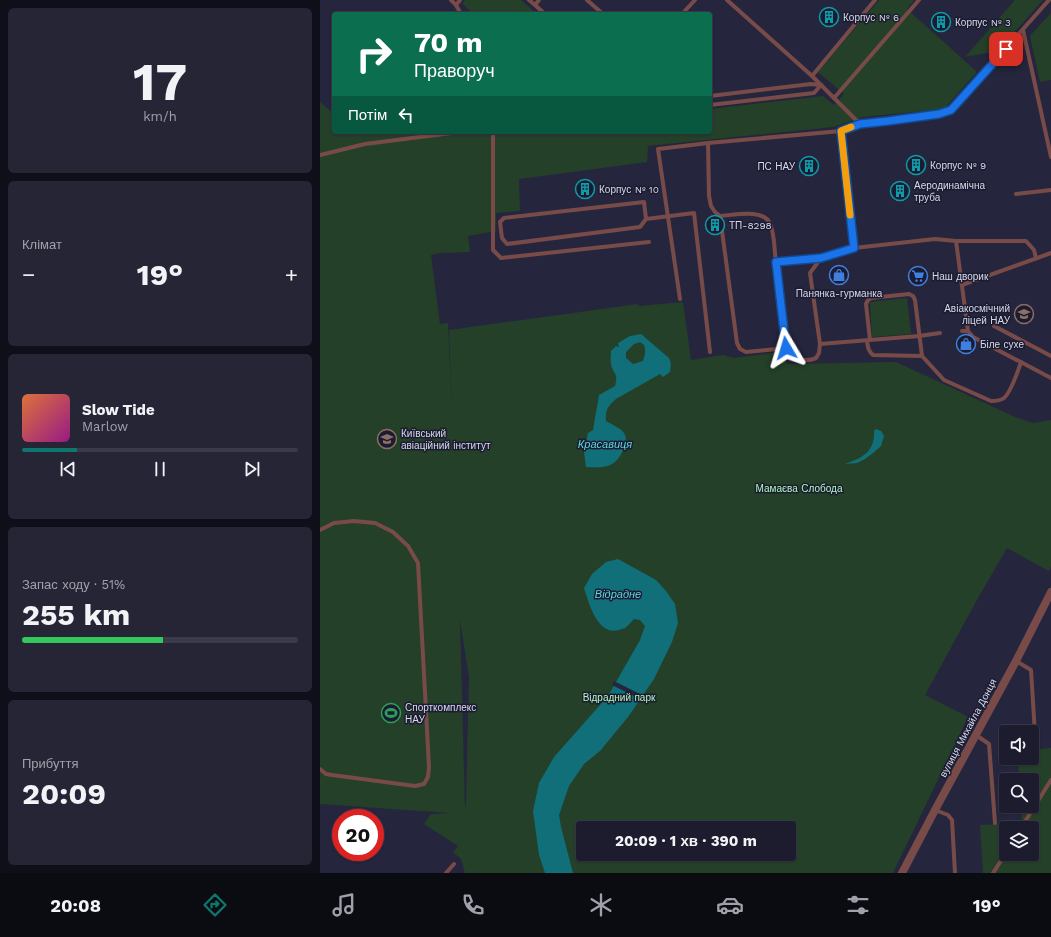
<!DOCTYPE html>
<html lang="uk">
<head>
<meta charset="utf-8">
<style>
  :root { --surface:#1c1c2e; --page:#252536; --text:#f1f3f6; --muted:#a0a1aa; --line:#3a3a4a; --accent:#0f766e }
  body { margin:0; font-family:"Work Sans",sans-serif; background:var(--page); color:var(--text); height:100vh; display:flex; flex-direction:column; font-size:15px; white-space:nowrap }
  * { box-sizing:border-box; margin:0 }
  p { font-size:13px; color:var(--muted) }
  .icon { flex:none; width:22px; height:22px; fill:none; stroke:currentColor; stroke-width:2; stroke-linecap:round; stroke-linejoin:round }
  .map { position:relative; flex:1; overflow:hidden }
  .side { display:flex; flex-direction:column; gap:8px; padding:8px; background:#0f0f19; width:320px }
  .side>* { flex:none }
  .hud { position:absolute; left:12px; top:12px; width:380px; height:122px; border-radius:4px; box-shadow:0 1px 3px #0004,0 0 0 1px var(--line); background:#0b6e4f; color:#fff; overflow:hidden }
  .controls { position:absolute; left:679px; top:725px; display:grid; gap:8px }
  .controls a { display:grid; place-items:center; width:40px; height:40px; border-radius:4px; background:var(--surface); box-shadow:0 1px 3px #0004,0 0 0 1px var(--line); font-size:20px }
  .speed { position:absolute; left:12px; top:809px; display:flex; gap:8px; font-size:20px; font-weight:700; text-align:center }
  .speed>* { display:grid; place-content:center; width:52px; height:52px; border-radius:50%; background:var(--surface); box-shadow:0 1px 3px #0004,0 0 0 1px var(--line); line-height:1 }
  .speed .limit { border:6px solid #d22; background:#fff; color:#111 }
  .pin { position:absolute; display:grid; place-items:center; width:34px; height:34px; color:#fff; margin:-17px; border-radius:8px; box-shadow:0 2px 6px #0006 }
  .me { position:absolute; width:44px; margin:-22px; rotate:353deg; stroke-linejoin:round; filter:drop-shadow(0 0 3px #0008) }
  .turn { display:flex; align-items:center; gap:14px; height:84px; padding:0 16px; font-size:18px }
  .turn .icon { width:52px; height:52px; stroke-width:2.5 }
  .turn b { display:block; font-size:28px; line-height:34px }
  .then { display:flex; align-items:center; height:38px; padding:0 16px; background:#0003; gap:8px; font-size:15px }
  .big { font-size:30px; font-weight:700; line-height:1.1 }
  .side .tile { flex:1; display:flex; flex-direction:column; justify-content:center; gap:6px; min-width:0; padding:0 14px; border-radius:6px; background:var(--page) }
  .side .dial { align-items:center; gap:0 }
  .dial b { font-size:52px; line-height:1 }
  .song { display:flex; align-items:center; gap:12px }
  .cover { width:48px; height:48px; border-radius:6px; background:linear-gradient(135deg,hsl(20 70% 55%),hsl(310 70% 35%)) }
  .played { height:4px; border-radius:2px; background:linear-gradient(90deg,var(--accent) 20%,var(--line) 20%) }
  .keys { display:flex; justify-content:space-around; direction:ltr }
  .heat { display:flex; justify-content:space-between; align-items:center; font-size:22px; direction:ltr }
  .charge { height:6px; border-radius:3px; background:linear-gradient(90deg,#34c759 51%,var(--line) 0) }
  .trip { position:absolute; left:256px; top:821px; width:220px; height:40px; border-radius:4px; background:var(--surface); box-shadow:0 1px 3px #0004,0 0 0 1px var(--line); font-weight:700; line-height:40px; text-align:center }
  .dock { display:flex; height:64px; justify-content:space-around; align-items:center; background:#0b0b12; color:var(--muted) }
  .dock .icon { width:28px; height:28px }
  .dock .current { color:var(--accent) }
  .dock b { font-size:18px; color:var(--text) }
  main { display:flex; flex:1; min-height:0 }
  .map>svg:first-child { display:block }
  .green { fill:#244028; fill-rule:evenodd }
  .water { fill:#106f78; fill-rule:evenodd }
  .pier { fill:#25263d }
  .lines { fill:none; stroke-linecap:round; stroke-linejoin:round }
  .lane { stroke:#794b48; stroke-width:4 }
  .street { stroke:#794b48; stroke-width:8 }
  .route-casing { stroke:#114b97; stroke-width:10 }
  .route { stroke:#1a73e8; stroke-width:7 }
  .slow { stroke:#f59e0b; stroke-width:7 }
  .labels { text-anchor:middle; dominant-baseline:central; stroke-width:3; stroke-linejoin:round; paint-order:stroke }
  .poi-label { font-size:10px; fill:#d8dae9; stroke:#1b1c32; text-anchor:start }
  .park-label { font-size:10px; fill:#b1f9bb; stroke:#1b1c32 }
  .street-label { font-size:10px; fill:#d8dae9; stroke:#1b1c32 }
  .water-label { font-size:11px; font-style:italic; fill:#5ad7e3; stroke:#1b1c32 }
</style>
</head>
<body>
<main>
<section class="side">
<div class="tile dial"><b>17</b><p>km/h</p></div>
<div class="tile"><p>Клімат</p>
<div class="heat"><a>−</a><b class="big">19°</b><a>+</a></div>
</div>
<div class="tile">
<div class="song"><i class="cover"></i><div><b>Slow Tide</b><p>Marlow</p></div></div>
<div class="played"></div>
<div class="keys"><svg class="icon" aria-label="previous" viewBox="0 0 24 24"><path d="M18 5L8 12l10 7zM5 5v14"/></svg><svg class="icon" aria-label="pause" viewBox="0 0 24 24"><path d="M8 5v14M16 5v14"/></svg><svg class="icon" aria-label="next" viewBox="0 0 24 24"><path d="M6 5l10 7-10 7zM19 5v14"/></svg></div>
</div>
<div class="tile"><p>Запас ходу · 51%</p><b class="big">255 km</b><div class="charge"></div></div>
<div class="tile"><p>Прибуття</p><b class="big">20:09</b></div>
</section>
<div class="map">
<svg width="731" height="873" viewBox="0 0 731 873">
  <rect width="100%" height="100%" fill="#25263d"/>
  <g class="green">
    <path d="M145,0H201L217,14H153L142,3Z"/>
    <path d="M559,0H594L587,9L657,72L624,109L543,117L513,127L328,146L327,162L199,179L200,211L176,213V231L148,236L150,252L120,253L111,255L120,324L128,323L132,413L129,330L318,304L319,306L363,302L371,360L403,355L414,358L461,352L466,358L467,364L576,362L695,417L713,423L731,420V567L729,571L687,548L658,598L605,695L648,717L573,873H145L141,859L133,852L138,846L104,824L111,814L131,813L0,804V102L14,114V132H158L159,134L180,132H390V109L503,96L514,105L524,94L498,72ZM140,620L149,677L146,802L145,809ZM263,828H469V854H263Z"/>
    <path d="M695,0H723L678,51L645,57Z"/>
    <path d="M731,13V80L720,82L710,36Z"/>
    <path d="M587,298L591,334L552,337L550,302Z"/>
    <path d="M731,748V873H663L660,825L702,823L701,806H712V780H699L698,758H712V750ZM686,828H712V854H686Z"/>
  </g>
  <g class="water">
    <path d="M321,334L349,358L351,364L350,372L343,377L340,374L296,399C288,406 285,410 286,421C291,424 302,429 304,433C307,437 306,444 304,448C296,468 285,468 266,467L264,452L268,433L273,430L279,395L295,386C299,373 293,374 291,364C290,360 291,355 291,351L296,346L299,347L298,343L310,336ZM320,342L324,345C326,351 325,355 323,361L313,364L306,358V352L314,344Z"/>
    <path d="M556,429L561,431L564,436L561,446L553,453L545,459L537,463L525,464C542,458 555,452 554,431Z"/>
    <path d="M298,559L336,580L346,591L355,604L358,623L352,642L334,679L308,717L280,751L264,764L249,786L239,815L241,827L253,873H225L219,855L213,811L219,783L234,757L288,696L320,640L325,626L320,620L314,619C311,622 308,626 305,628C303,629 301,629 299,630C277,636 269,603 264,588L272,574L286,562Z"/>
  </g>
  <path class="pier" d="M294,681L324,696L322,700L292,685Z"/>
  <g class="lines">
    <g class="lane">
      <path d="M131,0L136,5"/>
      <path d="M140,0L136,5L141,14"/>
      <path d="M209,0L215,5"/>
      <path d="M219,0L215,5L225,14"/>
      <path d="M267,0L283,14"/>
      <path d="M407,0L492,76L540,124C570,121 603,119 631,110L729,0"/>
      <path d="M362,14L375,0"/>
      <path d="M703,30L731,157"/>
      <path d="M492,76L555,0"/>
      <path d="M390,96L491,84L501,85"/>
      <path d="M514,98L599,0"/>
      <path d="M390,105L494,93L501,85"/>
      <path d="M521,131L534,248"/>
      <path d="M173,132V250L181,258L329,242"/>
      <path d="M388,143L389,196L391,206L395,212L400,216"/>
      <path d="M0,155L45,144L140,132"/>
      <path d="M696,194L731,190"/>
      <path d="M326,219L324,202L184,218L180,222L182,238L187,244L320,227L326,219L374,213L390,352"/>
      <path d="M636,241L648,331"/>
      <path d="M501,258L490,273L500,344L499,353L496,358C491,361 478,361 472,356C470,354 468,351 466,348L456,262L501,258L534,248L615,239L636,241H706L714,250L716,258"/>
      <path d="M456,262C454,250 455,234 450,224C444,208 414,215 400,216L417,343L420,349L426,352L466,348"/>
      <path d="M642,285L731,253"/>
      <path d="M360,299L338,149L388,143L521,131L540,124"/>
      <path d="M674,326L731,356"/>
      <path d="M642,331H648L653,337L731,378"/>
      <path d="M550,340L546,304L548,300L551,298L589,294L593,296L595,300L602,356L624,380L671,401C676,401 680,401 684,398C690,393 698,371 701,362"/>
      <path d="M547,341C548,347 548,351 553,355L602,356"/>
      <path d="M500,344L599,336L620,333"/>
      <path d="M0,530L14,523L34,521L55,523L73,532L88,546L98,563L109,767L108,777L104,784L95,786L12,775L6,774L0,769"/>
      <path d="M696,661L711,670L716,750"/>
      <path d="M656,735L669,744L675,823"/>
      <path d="M615,810L628,815L632,820L635,873"/>
      <path d="M701,828L731,780"/>
      <path d="M126,873L134,864"/>
      <path d="M673,873L686,853"/>
    </g>
    <path class="street" d="M582,873L615,810L696,661L731,592"/>
  </g>
  <g class="lines">
    <defs>
      <path id="route" d="M466,348L456,262L501,258L534,248L521,131L540,124L568,121L619,114L631,110L686,49"/>
    </defs>
    <use href="#route" class="route-casing"/>
    <use href="#route" class="route"/>
    <path class="slow" d="M530,215L521,131L531,127"/>
  </g>
  <defs>
    <symbol id="building-ring" viewBox="-11 -11 22 22"><circle r="9.5" fill="#1b1c32" stroke="#0f9aa8" stroke-width="1.5"/><path d="M-4-6H4V6H1V3H-1V6H-4ZM-2.5-4.3h1.7v1.8h-1.7ZM.8-4.3h1.7v1.8H.8ZM-2.5-1h1.7V.8h-1.7ZM.8-1h1.7V.8H.8Z" fill="#0f9aa8"/></symbol>
    <symbol id="shop-ring" viewBox="-11 -11 22 22"><circle r="9.5" fill="#1b1c32" stroke="#3f7fe0" stroke-width="1.5"/><path d="M-5-2.5h2.3a2.7 3.5 0 0 1 5.4 0H5L5.5 6h-11ZM-1.5-2.5h3a1.5 2.3 0 0 0-3 0Z" fill="#3f7fe0"/></symbol>
    <symbol id="supermarket-ring" viewBox="-11 -11 22 22"><circle r="9.5" fill="#1b1c32" stroke="#3f7fe0" stroke-width="1.5"/><path d="M-6-5.5h2.5l.6 2H6L4.5 2H-2.5L-4.4-4H-6ZM-1.5 3.2a1.3 1.3 0 1 0 .1 0ZM3 3.2a1.3 1.3 0 1 0 .1 0Z" fill="#3f7fe0"/></symbol>
    <symbol id="school-ring" viewBox="-11 -11 22 22"><circle r="9.5" fill="#1b1c32" stroke="#8d6e63" stroke-width="1.5"/><path d="M0-5L7-2L0 1L-7-2ZM-4 1L0 2.5L4 1V4Q0 6-4 4Z" fill="#8d6e63"/></symbol>
    <symbol id="university-ring" viewBox="-11 -11 22 22"><circle r="9.5" fill="#1b1c32" stroke="#8d6e63" stroke-width="1.5"/><path d="M0-5L7-2L0 1L-7-2ZM-4 1L0 2.5L4 1V4Q0 6-4 4Z" fill="#8d6e63"/></symbol>
    <symbol id="stadium-ring" viewBox="-11 -11 22 22"><circle r="9.5" fill="#1b1c32" stroke="#2e9e5b" stroke-width="1.5"/><path d="M0-5a6.5 5 0 1 0 0 10a6.5 5 0 1 0 0-10ZM-3.5-1.8h7v3.6h-7Z" fill="#2e9e5b"/></symbol>
  </defs>
  <g fill-rule="evenodd">
    <use href="#building-ring" x="498" y="6" width="22" height="22"/>
    <use href="#building-ring" x="610" y="11" width="22" height="22"/>
    <use href="#building-ring" x="585" y="154" width="22" height="22"/>
    <use href="#building-ring" x="478" y="155" width="22" height="22"/>
    <use href="#building-ring" x="254" y="178" width="22" height="22"/>
    <use href="#building-ring" x="569" y="180" width="22" height="22"/>
    <use href="#building-ring" x="384" y="214" width="22" height="22"/>
    <use href="#shop-ring" x="508" y="264" width="22" height="22"/>
    <use href="#supermarket-ring" x="587" y="265" width="22" height="22"/>
    <use href="#school-ring" x="693" y="303" width="22" height="22"/>
    <use href="#shop-ring" x="635" y="333" width="22" height="22"/>
    <use href="#university-ring" x="56" y="428" width="22" height="22"/>
    <use href="#stadium-ring" x="60" y="702" width="22" height="22"/>
  </g>
  <g class="labels">
    <g class="poi-label">
      <text x="523" y="17">Корпус № 6</text>
      <text x="635" y="22">Корпус № 3</text>
      <text x="610" y="165">Корпус № 9</text>
      <text x="475" y="166" text-anchor="end">ПС НАУ</text>
      <text x="594" y="185">Аеродинамічна<tspan x="594" dy="12">труба</tspan></text>
      <text x="279" y="189">Корпус № 10</text>
      <text x="409" y="225">ТП-8298</text>
      <text x="612" y="276">Наш дворик</text>
      <text x="519" y="293" text-anchor="middle">Панянка-гурманка</text>
      <text x="690" y="308" text-anchor="end">Авіакосмічний<tspan x="690" dy="12">ліцей НАУ</tspan></text>
      <text x="660" y="344">Біле сухе</text>
      <text x="81" y="433">Київський<tspan x="81" dy="12">авіаційний інститут</tspan></text>
      <text x="85" y="707">Спорткомплекс<tspan x="85" dy="12">НАУ</tspan></text>
    </g>
    <g class="park-label">
      <text x="479" y="488">Мамаєва Слобода</text>
      <text x="299" y="697">Відрадний парк</text>
    </g>
    <g class="street-label">
      <text transform="translate(648 728) rotate(-62)">вулиця Михайла Донця</text>
    </g>
    <g class="water-label">
      <text x="285" y="444">Красавиця</text>
      <text x="298" y="594">Відрадне</text>
    </g>
  </g>
</svg>
<div class="controls">
<a><svg class="icon" aria-label="sound" viewBox="0 0 24 24"><path d="M4 9h4l5-4v14l-5-4H4zM17 9q2 3 0 6"/></svg></a>
<a><svg class="icon" aria-label="search" viewBox="0 0 24 24"><circle cx="10" cy="10" r="6"/><path d="M15 15l6 6"/></svg></a>
<a><svg class="icon" aria-label="layers" viewBox="0 0 24 24"><path d="M12 4l9 5-9 5-9-5zM3 14l9 5 9-5"/></svg></a>
</div>
<div class="speed"><div class="limit">20</div></div>
<div class="pin" style="left:686px;top:49px;background:#d93025"><svg class="icon" aria-label="arrive" viewBox="0 0 24 24"><path d="M6 21V4h12l-3 4 3 4H6"/></svg></div>
<svg class="me" style="left:466px;top:348px" viewBox="-20 -20 40 40"><path d="M0-17L14 15 0 8-14 15z" fill="#1a73e8" stroke="#fff" stroke-width="4"/></svg>
<div class="trip">20:09 · 1 хв · 390 m</div>
<div class="hud">
<div class="turn"><svg class="icon" aria-label="right" viewBox="0 0 24 24"><path d="M7 20v-9h11M14 6l5 5-5 5"/></svg><div><b>70 m</b>Праворуч</div></div>
<div class="then">Потім<svg class="icon" aria-label="left" viewBox="0 0 24 24"><path d="M17 20v-9H6M10 6l-5 5 5 5"/></svg></div>
</div>
</div>
</main>
<nav class="dock">
<b>20:08</b>
<svg class="icon current" aria-label="directions" viewBox="0 0 24 24"><path d="M12 3l9 9-9 9-9-9zM9 14v-3h6M13 9l2 2-2 2"/></svg>
<svg class="icon" aria-label="music" viewBox="0 0 24 24"><path d="M9 18V5l10-2v13"/><circle cx="6" cy="18" r="3"/><circle cx="16" cy="16" r="3"/></svg>
<svg class="icon" aria-label="phone" viewBox="0 0 24 24"><path d="M5 4h4l2 5-3 2q2 4 5 5l2-3 5 2v4C11 20 4 13 5 4z"/></svg>
<svg class="icon" aria-label="climate" viewBox="0 0 24 24"><path d="M12 3v18M4 7l16 10M4 17L20 7"/></svg>
<svg class="icon" aria-label="car" viewBox="0 0 24 24"><path d="M5 17H2v-5l4-1 3-4h7l3 4 3 1v5h-3M9 17h6M6 11h13"/><circle cx="7" cy="17" r="2"/><circle cx="17" cy="17" r="2"/></svg>
<svg class="icon" aria-label="filters" viewBox="0 0 24 24"><path d="M4 7h16M4 17h16"/><circle cx="9" cy="7" r="2"/><circle cx="15" cy="17" r="2"/></svg>
<b>19°</b>
</nav>
</body>
</html>
